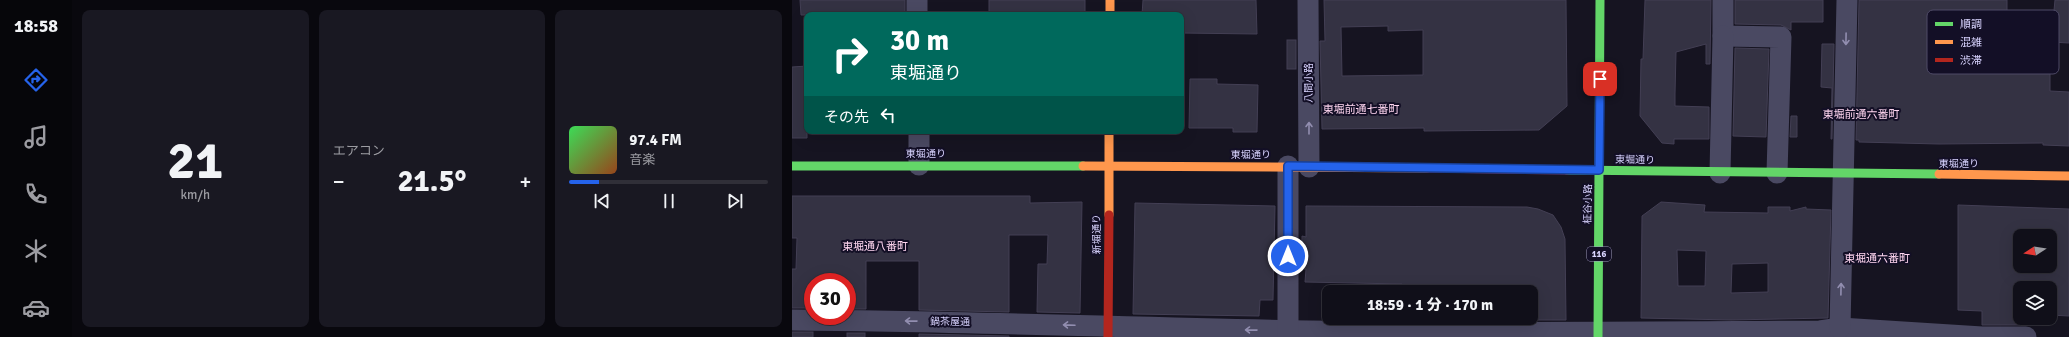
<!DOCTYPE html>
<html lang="ja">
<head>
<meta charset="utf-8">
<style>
  :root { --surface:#100f19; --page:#191822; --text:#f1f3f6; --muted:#9c9ca2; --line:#302f38; --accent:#2563eb }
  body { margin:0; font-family:Signika,"Noto Sans JP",sans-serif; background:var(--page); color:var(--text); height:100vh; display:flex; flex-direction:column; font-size:15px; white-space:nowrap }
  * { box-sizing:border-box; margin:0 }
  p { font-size:13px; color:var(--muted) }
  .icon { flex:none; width:22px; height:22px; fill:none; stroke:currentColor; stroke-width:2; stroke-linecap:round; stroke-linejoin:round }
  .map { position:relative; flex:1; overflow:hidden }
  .panel { display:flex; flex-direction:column; gap:10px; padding:10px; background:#09080e; width:720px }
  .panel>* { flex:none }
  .guide { position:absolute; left:12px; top:12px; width:380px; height:122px; border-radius:8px; box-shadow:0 4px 16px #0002,0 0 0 1px var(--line); background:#00695c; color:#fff; overflow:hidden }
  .needle { width:26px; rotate:258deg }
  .tools { position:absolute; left:1221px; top:229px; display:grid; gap:8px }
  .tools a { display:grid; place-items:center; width:44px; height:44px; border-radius:8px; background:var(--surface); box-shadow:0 4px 16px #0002,0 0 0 1px var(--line); font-size:20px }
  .speed { position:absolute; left:12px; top:273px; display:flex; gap:8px; font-size:20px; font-weight:700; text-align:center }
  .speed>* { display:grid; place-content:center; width:52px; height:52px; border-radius:50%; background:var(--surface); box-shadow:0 4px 16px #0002,0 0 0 1px var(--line); line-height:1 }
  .speed .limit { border:6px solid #d22; background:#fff; color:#111 }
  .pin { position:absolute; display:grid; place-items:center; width:34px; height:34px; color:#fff; margin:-17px; border-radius:8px; box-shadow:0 2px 6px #0006 }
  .me { position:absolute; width:44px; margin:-22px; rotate:0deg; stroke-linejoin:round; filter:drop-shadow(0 0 3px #0008) }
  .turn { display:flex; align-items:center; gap:14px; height:84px; padding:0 20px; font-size:18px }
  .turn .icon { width:52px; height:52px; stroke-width:2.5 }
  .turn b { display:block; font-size:28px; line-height:34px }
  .then { display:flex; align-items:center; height:38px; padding:0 20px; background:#0003; gap:8px; font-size:15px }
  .big { font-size:30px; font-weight:800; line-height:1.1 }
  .panel .tile { flex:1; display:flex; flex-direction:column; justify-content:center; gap:6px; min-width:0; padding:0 14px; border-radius:8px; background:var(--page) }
  .panel .dial { align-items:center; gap:0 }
  .dial b { font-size:52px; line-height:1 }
  .song { display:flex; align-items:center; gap:12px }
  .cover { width:48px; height:48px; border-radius:6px; background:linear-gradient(135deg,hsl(130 70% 55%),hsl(20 70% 35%)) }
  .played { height:4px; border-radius:2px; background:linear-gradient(90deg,var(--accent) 15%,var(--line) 15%) }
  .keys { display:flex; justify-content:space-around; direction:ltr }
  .heat { display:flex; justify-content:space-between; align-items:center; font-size:22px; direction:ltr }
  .panel .tiles { flex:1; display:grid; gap:10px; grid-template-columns:repeat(3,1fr) }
  .trip { position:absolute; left:530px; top:285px; width:216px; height:40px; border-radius:8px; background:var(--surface); box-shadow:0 4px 16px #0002,0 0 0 1px var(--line); font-weight:800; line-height:40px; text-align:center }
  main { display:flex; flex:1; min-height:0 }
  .tabs { display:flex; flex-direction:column; width:72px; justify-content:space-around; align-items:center; background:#06060a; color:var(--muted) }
  .tabs .icon { width:28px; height:28px }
  .tabs .selected { color:var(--accent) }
  .tabs b { font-size:18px; color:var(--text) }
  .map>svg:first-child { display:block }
  .building { fill:#343243; stroke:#433f54; fill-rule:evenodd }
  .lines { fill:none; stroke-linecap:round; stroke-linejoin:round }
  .street { stroke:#4a4962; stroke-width:21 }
  .fast { stroke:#63d668; stroke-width:9 }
  .slow { stroke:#ff974d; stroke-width:9 }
  .jam { stroke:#b3261e; stroke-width:9 }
  .oneway { stroke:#928eb0 }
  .route-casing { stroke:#184099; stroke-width:10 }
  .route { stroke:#2563eb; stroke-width:7 }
  .labels { text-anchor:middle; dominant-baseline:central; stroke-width:4; stroke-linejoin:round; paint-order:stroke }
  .shield { fill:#130f26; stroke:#9e99be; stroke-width:1 }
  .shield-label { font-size:9px; font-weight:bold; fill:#d9d4ff }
  .street-label { font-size:10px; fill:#d9d4ff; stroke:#130f26 }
  .neighbourhood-label { font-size:11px; fill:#ffd6f0; stroke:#130f26 }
  .key { fill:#130f26; stroke:#4e4a67; stroke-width:1 }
  .key-label { font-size:11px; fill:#d9d4ff }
</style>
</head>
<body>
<main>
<nav class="tabs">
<b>18:58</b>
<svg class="icon selected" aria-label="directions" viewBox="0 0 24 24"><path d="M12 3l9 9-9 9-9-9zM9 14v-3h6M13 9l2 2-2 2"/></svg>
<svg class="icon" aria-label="music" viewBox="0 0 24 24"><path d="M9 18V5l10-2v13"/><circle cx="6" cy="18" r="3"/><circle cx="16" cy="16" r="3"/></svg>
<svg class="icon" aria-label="phone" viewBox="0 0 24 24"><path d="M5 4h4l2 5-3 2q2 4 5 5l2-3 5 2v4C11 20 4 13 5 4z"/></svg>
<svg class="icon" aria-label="climate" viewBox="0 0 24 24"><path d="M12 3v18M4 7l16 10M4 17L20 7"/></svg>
<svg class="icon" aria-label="car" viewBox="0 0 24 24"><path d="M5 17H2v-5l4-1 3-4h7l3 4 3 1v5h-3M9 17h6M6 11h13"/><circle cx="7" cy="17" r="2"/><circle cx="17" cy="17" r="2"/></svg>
</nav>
<section class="panel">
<div class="tiles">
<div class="tile dial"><b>21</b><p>km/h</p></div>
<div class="tile"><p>エアコン</p>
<div class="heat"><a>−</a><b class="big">21.5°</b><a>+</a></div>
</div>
<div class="tile">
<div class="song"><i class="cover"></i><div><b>97.4 FM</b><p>音楽</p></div></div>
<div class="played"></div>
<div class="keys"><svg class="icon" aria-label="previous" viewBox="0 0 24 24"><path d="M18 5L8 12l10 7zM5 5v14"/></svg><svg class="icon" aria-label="pause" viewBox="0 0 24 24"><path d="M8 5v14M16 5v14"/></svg><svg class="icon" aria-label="next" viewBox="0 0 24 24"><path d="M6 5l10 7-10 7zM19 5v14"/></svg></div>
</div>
</div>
</section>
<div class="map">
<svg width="1277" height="337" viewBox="0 0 1277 337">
  <rect width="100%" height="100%" fill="#161421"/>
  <g class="building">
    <path d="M8,0H113V15H9Z"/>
    <rect x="197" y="0" width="96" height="15"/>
    <path d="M351,0H464L465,34L389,33V15H350Z"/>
    <path d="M532,0H774L775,106L747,130L632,131V128L530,129L528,41H533ZM596,26V31L631,30V75L550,76L549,27Z"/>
    <path d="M853,0H919L918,64H914V44L884,52L883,94V106L917,107V139H882V144L870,143L848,116L849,59H851Z"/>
    <path d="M943,0H1031V22H999V30L989,25L943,24Z"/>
    <path d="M1067,0H1215V49H1258V91L1277,92V146L1251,145V143L1147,144L1067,142V140H1064Z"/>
    <path d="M1263,0H1277V43L1259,42Z"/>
    <rect x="495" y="40" width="9" height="29"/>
    <path d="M1030,44H1042L1040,139H1039L1040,88L1029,87Z"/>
    <path d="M943,48L977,49L974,137L941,136Z"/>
    <path d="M15,66V138H0V67Z"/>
    <path d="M398,79H425V84L466,85L465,132H441V128H397Z"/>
    <path d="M999,116H1005V137H998Z"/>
    <path d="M0,196H238V203L290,202L288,313L245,312L246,264H255L256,235H217V312L127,310V261H74V309H55V282H21V308H0V269H4L5,238H0Z"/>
    <path d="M869,202L913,205L912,212L976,213V207H998V211L1014,207V209L1039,210L1036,318L939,320L849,318L850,216ZM885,250L914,251L913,286H886ZM976,263V292L939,293L940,264Z"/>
    <path d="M343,203L483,206L481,300H468L467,316L341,314Z"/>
    <path d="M1166,205L1277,209V316L1258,315V288H1228V325H1190V311L1166,310ZM1228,236H1258V266H1228Z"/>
    <path d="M514,206L735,207L746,209L761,215L769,227L773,239L774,320H610V318H739V292H610V284L513,282L514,269H509L510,236L514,237Z"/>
    <rect x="0" y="332" width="21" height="5"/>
    <rect x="55" y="333" width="18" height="4"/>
    <path d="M127,334L217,336V337H127Z"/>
  </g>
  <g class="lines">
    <g class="street">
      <path d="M125,0V15"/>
      <path d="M516,0L517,167"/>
      <path d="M931,0V36L989,37L985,173"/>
      <path d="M127,131V165"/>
      <path d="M928,173L931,36"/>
      <path d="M0,320C172,321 344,328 517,331C687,334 858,332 1028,331L1048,328L1190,337H1234"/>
      <path d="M1048,328L1055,0"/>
      <path d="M496,337V166"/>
    </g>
    <g class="fast">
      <path d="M0,166H291"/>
      <path d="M775,170L1147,174"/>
      <path d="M806,337L808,0"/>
    </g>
    <g class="slow">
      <path d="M318,0V15"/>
      <path d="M291,166L635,168"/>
      <path d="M1147,174L1277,176"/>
      <path d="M317,215V131"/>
    </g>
    <g class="jam">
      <path d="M635,168L775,170"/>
      <path d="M316,337L317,215"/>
    </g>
  </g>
  <defs><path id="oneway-shaft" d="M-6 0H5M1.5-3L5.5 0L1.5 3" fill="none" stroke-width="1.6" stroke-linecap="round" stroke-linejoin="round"/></defs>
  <g class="oneway">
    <use href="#oneway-shaft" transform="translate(1054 39) rotate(91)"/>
    <use href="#oneway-shaft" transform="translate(517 128) rotate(-90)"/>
    <use href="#oneway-shaft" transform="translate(1049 289) rotate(-89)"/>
    <use href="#oneway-shaft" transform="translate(119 321) rotate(-179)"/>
    <use href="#oneway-shaft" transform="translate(277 325) rotate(-178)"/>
    <use href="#oneway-shaft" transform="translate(459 330) rotate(-179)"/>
  </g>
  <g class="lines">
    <defs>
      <path id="route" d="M496,256V166L807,170L808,79"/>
    </defs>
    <use href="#route" class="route-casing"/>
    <use href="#route" class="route"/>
  </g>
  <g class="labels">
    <rect class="shield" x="795" y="247" width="24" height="14" rx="3"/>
    <g class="shield-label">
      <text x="807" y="254">116</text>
    </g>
    <g class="street-label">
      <text transform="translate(517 83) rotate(-90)">八間小路</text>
      <text x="134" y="154">東堀通り</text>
      <text x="459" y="155">東堀通り</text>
      <text transform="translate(843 160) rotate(1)">東堀通り</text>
      <text x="1167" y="164">東堀通り</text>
      <text transform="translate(796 204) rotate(-89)">柾谷小路</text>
      <text transform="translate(305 234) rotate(-90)">新堀通り</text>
      <text transform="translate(158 322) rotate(1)">鍋茶屋通</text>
    </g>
    <g class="neighbourhood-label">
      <text x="569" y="109">東堀前通七番町</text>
      <text x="1069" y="114">東堀前通六番町</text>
      <text x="83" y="246">東堀通八番町</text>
      <text x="1085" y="258">東堀通六番町</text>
    </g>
  </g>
  <rect x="1135" y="10" width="132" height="64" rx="6" class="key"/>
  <rect x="1143" y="22" width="18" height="4" fill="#63d668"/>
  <rect x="1143" y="40" width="18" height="4" fill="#ff974d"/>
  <rect x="1143" y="58" width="18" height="4" fill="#b3261e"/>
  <g class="key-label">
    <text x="1168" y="28">順調</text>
    <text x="1168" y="46">混雑</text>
    <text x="1168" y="64">渋滞</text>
  </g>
</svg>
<div class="tools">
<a><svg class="needle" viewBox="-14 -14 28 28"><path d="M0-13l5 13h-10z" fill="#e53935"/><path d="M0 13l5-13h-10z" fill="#9c9ca2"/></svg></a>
<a><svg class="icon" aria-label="layers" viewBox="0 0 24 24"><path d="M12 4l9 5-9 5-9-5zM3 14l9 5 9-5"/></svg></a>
</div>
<div class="speed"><div class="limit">30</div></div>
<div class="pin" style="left:808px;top:79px;background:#d93025"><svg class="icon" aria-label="arrive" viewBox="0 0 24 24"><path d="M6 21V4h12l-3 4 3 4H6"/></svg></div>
<svg class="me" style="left:496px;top:256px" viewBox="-20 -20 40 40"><circle r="17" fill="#2563eb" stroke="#fff" stroke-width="3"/><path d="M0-11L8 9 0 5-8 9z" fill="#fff"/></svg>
<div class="trip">18:59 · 1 分 · 170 m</div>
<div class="guide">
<div class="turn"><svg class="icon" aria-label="right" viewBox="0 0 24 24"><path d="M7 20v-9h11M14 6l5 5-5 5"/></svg><div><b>30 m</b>東堀通り</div></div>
<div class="then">その先<svg class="icon" aria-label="left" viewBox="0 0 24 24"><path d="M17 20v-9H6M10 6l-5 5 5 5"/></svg></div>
</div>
</div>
</main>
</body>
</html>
